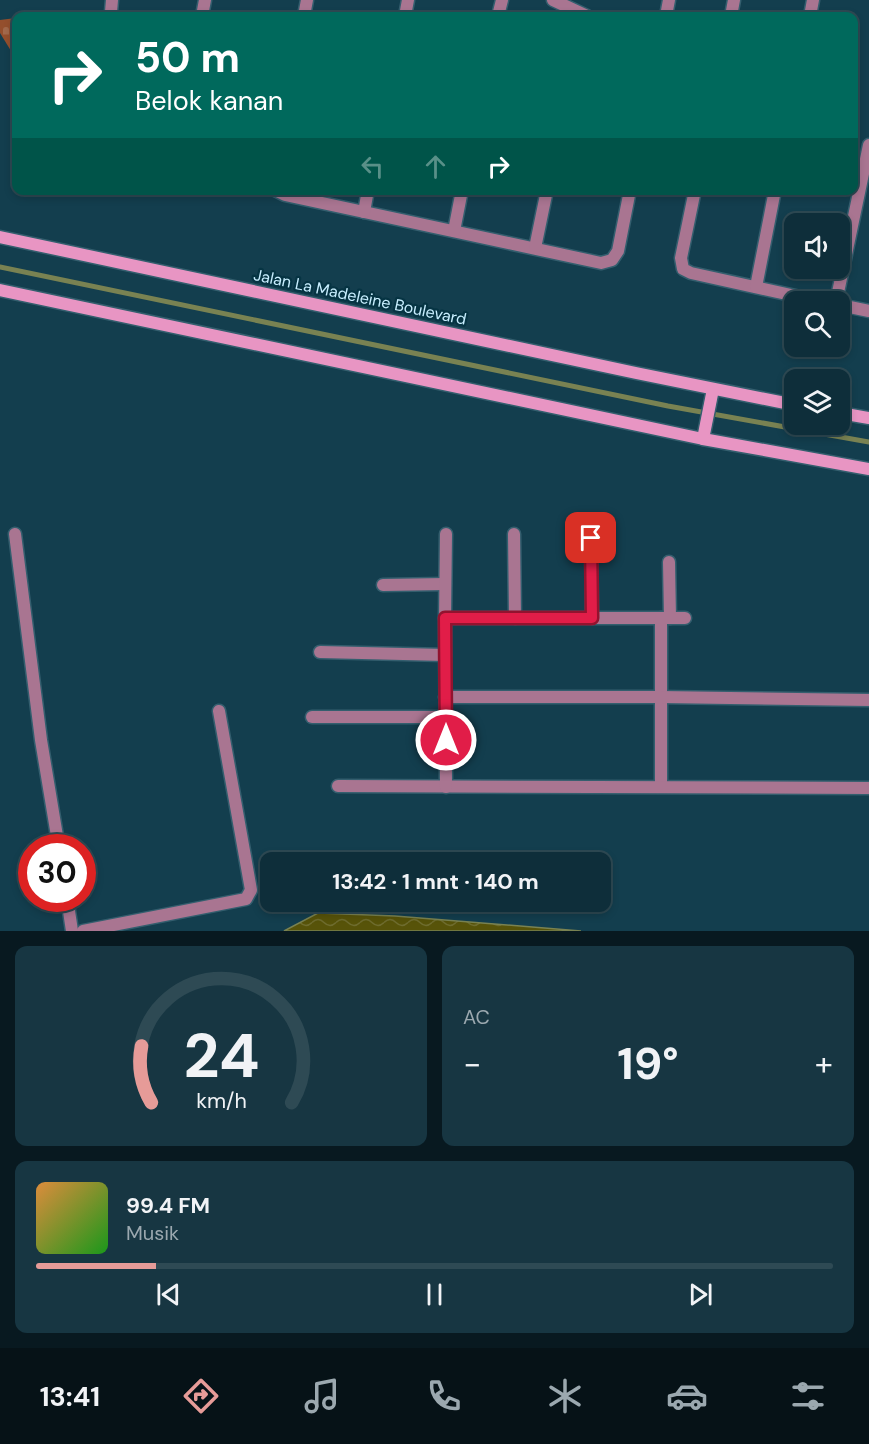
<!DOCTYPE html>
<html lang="id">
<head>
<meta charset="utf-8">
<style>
  :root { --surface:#0e2e3a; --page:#173642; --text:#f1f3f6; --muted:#9ba8af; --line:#2e4a54; --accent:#e69b98 }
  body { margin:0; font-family:"DM Sans",sans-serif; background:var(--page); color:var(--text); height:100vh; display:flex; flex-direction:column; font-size:22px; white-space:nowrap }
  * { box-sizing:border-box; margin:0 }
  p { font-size:20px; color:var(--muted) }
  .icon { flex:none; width:33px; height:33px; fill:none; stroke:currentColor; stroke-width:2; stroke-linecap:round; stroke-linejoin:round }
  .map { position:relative; height:931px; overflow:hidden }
  .side { display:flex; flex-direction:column; gap:15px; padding:15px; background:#081920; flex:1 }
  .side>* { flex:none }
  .top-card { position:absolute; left:12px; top:12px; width:846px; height:183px; border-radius:12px; box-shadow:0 3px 9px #0003,0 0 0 2px var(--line); background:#00695c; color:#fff; overflow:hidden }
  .tools { position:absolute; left:784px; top:213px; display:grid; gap:12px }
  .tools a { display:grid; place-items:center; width:66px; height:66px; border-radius:12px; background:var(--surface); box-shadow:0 3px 9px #0003,0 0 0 2px var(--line); font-size:30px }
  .speed { position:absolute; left:18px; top:834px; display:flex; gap:12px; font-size:30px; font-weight:700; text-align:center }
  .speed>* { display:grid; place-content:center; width:78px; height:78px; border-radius:50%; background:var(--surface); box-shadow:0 3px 9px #0003,0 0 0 2px var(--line); line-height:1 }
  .speed .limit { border:9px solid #d22; background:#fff; color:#111 }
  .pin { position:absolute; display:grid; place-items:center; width:51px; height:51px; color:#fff; margin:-26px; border-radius:12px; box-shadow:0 3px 9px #0006 }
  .me { position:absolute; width:66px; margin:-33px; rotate:0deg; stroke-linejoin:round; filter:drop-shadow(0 0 4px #0008) }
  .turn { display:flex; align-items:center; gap:21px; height:126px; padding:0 24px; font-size:27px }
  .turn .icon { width:78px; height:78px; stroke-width:2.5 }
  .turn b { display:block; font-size:42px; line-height:51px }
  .lanes { display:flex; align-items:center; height:57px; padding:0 24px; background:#0003; justify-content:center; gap:30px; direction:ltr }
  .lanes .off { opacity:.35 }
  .big { font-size:45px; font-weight:700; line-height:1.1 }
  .side .card { flex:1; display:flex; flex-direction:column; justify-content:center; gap:9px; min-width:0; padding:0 21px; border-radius:12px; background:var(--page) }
  .side .dial { align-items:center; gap:0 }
  .dial svg { height:156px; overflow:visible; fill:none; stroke:var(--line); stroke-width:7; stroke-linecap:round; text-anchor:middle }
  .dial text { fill:var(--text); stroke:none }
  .song { display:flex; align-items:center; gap:18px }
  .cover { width:72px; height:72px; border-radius:9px; background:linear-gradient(135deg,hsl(30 70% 55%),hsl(120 70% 35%)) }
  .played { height:6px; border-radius:3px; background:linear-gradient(90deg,var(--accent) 15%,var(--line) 15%) }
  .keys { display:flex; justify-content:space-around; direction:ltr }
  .heat { display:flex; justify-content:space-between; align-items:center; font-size:33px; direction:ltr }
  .side .tiles { flex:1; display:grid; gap:15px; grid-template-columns:1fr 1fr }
  .card:last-child { grid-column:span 2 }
  .trip { position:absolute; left:260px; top:852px; width:351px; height:60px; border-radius:12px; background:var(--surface); box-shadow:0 3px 9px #0003,0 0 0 2px var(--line); font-weight:700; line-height:60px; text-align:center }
  .tabs { display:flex; height:96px; justify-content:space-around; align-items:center; background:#061217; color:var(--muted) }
  .tabs .icon { width:42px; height:42px }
  .tabs .on { color:var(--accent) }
  .tabs b { font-size:27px; color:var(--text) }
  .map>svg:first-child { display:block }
  .cemetery { fill:url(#cemetery-stones) }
  .water { fill:url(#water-waves); stroke:#798252; stroke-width:1.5 }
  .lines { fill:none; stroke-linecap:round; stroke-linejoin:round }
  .stream { stroke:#798252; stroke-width:5 }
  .street-casing { stroke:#345e6e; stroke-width:15 }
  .secondary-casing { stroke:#345e6e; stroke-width:15 }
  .street { stroke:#a97591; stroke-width:12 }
  .secondary { stroke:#e895c3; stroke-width:12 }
  .route-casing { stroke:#92132f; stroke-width:15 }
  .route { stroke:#e11d48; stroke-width:10 }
  .labels { text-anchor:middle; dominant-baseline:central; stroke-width:4.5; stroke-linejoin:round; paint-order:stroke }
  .street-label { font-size:16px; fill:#c8eefe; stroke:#063443 }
</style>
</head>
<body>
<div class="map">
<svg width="869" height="931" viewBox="0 0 869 931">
  <defs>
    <pattern id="cemetery-stones" width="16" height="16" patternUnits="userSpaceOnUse" patternTransform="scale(1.5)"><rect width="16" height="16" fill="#944f2d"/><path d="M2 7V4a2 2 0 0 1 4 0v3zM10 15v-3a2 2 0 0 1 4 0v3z" fill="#a2694c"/></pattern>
    <pattern id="water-waves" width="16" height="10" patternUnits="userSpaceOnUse" patternTransform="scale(1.5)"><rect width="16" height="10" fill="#575309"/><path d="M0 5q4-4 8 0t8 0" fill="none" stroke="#6e6c2e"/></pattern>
  </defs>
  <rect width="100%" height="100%" fill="#133e4e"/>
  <path class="cemetery" d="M16,18V59L0,33V20Z"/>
  <path class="water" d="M318,913L395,916L581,931H284Z"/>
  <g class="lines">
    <path class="stream" d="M0,267L668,406L869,442"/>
    <defs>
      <g id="street">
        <path d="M553,0L587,16"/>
        <path d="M111,12L112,0"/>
        <path d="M202,16L205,0"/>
        <path d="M304,16L307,0"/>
        <path d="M405,16L408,0"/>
        <path d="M498,16L502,0"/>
        <path d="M666,16L669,0"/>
        <path d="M731,16L734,0"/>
        <path d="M810,16L813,0"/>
        <path d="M275,190L285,195L601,263L612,260L618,251L630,190"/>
        <path d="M695,190L681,258L683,269L691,273L823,302"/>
        <path d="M364,212L368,190"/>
        <path d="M454,231L462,190"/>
        <path d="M535,248L547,190"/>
        <path d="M756,287L775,190"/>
        <path d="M836,302L869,145"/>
        <path d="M840,305L869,311"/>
        <path d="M15,534L41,740L59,848"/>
        <path d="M514,534L515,618"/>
        <path d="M591,538L592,618"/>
        <path d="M669,562L670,618"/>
        <path d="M383,585L445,584"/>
        <path d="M445,618L446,534"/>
        <path d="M661,618V786"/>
        <path d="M320,652L445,655"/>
        <path d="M445,697H661L869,700"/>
        <path d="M312,717H445"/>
        <path d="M338,786L869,788"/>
        <path d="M446,787L445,618H685"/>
        <path d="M67,898L72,931"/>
        <path d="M83,931L246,899L251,890L219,711"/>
      </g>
      <g id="secondary">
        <path d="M0,237L636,373L795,405"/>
        <path d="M0,290L703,439L869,469"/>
        <path d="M840,413L869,418"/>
        <path d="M703,439L713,389"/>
      </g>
    </defs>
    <use href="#street" class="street-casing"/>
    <use href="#secondary" class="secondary-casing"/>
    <use href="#street" class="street"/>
    <use href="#secondary" class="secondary"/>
  </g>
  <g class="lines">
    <defs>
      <path id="route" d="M446,740L445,618H592L591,538"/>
    </defs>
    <use href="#route" class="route-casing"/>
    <use href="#route" class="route"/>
  </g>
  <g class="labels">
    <g class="street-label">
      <text transform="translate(360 297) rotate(12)">Jalan La Madeleine Boulevard</text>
    </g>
  </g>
</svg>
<div class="tools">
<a><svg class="icon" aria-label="sound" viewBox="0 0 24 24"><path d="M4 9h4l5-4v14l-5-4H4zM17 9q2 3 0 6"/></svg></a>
<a><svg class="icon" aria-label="search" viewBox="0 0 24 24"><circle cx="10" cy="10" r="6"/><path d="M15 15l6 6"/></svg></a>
<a><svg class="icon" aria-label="layers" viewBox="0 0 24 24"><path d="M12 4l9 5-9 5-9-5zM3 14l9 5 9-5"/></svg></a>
</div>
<div class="speed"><div class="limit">30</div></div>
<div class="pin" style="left:591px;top:538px;background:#d93025"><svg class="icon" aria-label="arrive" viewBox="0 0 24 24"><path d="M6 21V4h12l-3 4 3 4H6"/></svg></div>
<svg class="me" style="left:446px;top:740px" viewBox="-20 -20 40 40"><circle r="17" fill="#e11d48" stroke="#fff" stroke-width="3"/><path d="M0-11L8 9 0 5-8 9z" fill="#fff"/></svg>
<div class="trip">13:42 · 1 mnt · 140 m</div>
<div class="top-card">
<div class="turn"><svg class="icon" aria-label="right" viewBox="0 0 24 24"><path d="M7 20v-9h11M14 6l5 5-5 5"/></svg><div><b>50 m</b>Belok kanan</div></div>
<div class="lanes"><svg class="icon off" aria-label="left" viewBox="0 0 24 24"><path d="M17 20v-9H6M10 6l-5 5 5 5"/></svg><svg class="icon off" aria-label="ahead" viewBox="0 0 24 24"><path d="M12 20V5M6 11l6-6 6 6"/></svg><svg class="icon" aria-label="right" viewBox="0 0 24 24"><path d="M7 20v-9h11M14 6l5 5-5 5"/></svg></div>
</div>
</div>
<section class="side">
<div class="tiles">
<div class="card dial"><svg viewBox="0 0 100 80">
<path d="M14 69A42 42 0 1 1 86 69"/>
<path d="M14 69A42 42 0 0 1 9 40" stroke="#e69b98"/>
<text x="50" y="56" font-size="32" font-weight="700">24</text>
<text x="50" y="72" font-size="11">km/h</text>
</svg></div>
<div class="card"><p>AC</p>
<div class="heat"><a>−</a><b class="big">19°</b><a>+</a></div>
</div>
<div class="card">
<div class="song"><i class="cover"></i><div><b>99.4 FM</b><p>Musik</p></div></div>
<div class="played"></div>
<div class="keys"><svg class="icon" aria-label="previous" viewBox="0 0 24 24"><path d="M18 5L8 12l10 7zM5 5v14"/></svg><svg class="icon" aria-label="pause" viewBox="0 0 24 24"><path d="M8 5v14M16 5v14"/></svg><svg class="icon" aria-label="next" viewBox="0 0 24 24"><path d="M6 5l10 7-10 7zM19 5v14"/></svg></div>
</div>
</div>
</section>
<nav class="tabs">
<b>13:41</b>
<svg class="icon on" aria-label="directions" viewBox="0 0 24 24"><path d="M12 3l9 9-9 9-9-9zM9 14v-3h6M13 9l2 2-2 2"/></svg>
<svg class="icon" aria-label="music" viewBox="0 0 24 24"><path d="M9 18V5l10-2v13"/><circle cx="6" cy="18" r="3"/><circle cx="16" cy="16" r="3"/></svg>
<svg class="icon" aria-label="phone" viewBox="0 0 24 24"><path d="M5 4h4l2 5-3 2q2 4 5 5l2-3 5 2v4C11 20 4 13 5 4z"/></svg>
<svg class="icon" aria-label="climate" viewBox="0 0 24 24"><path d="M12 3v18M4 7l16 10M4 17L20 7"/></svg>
<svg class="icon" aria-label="car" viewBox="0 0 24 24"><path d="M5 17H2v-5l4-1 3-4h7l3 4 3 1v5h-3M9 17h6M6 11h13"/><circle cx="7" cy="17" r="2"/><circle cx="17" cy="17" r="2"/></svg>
<svg class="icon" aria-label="filters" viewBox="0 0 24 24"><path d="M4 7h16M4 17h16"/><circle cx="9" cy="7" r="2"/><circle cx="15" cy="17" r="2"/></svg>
</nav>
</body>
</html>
